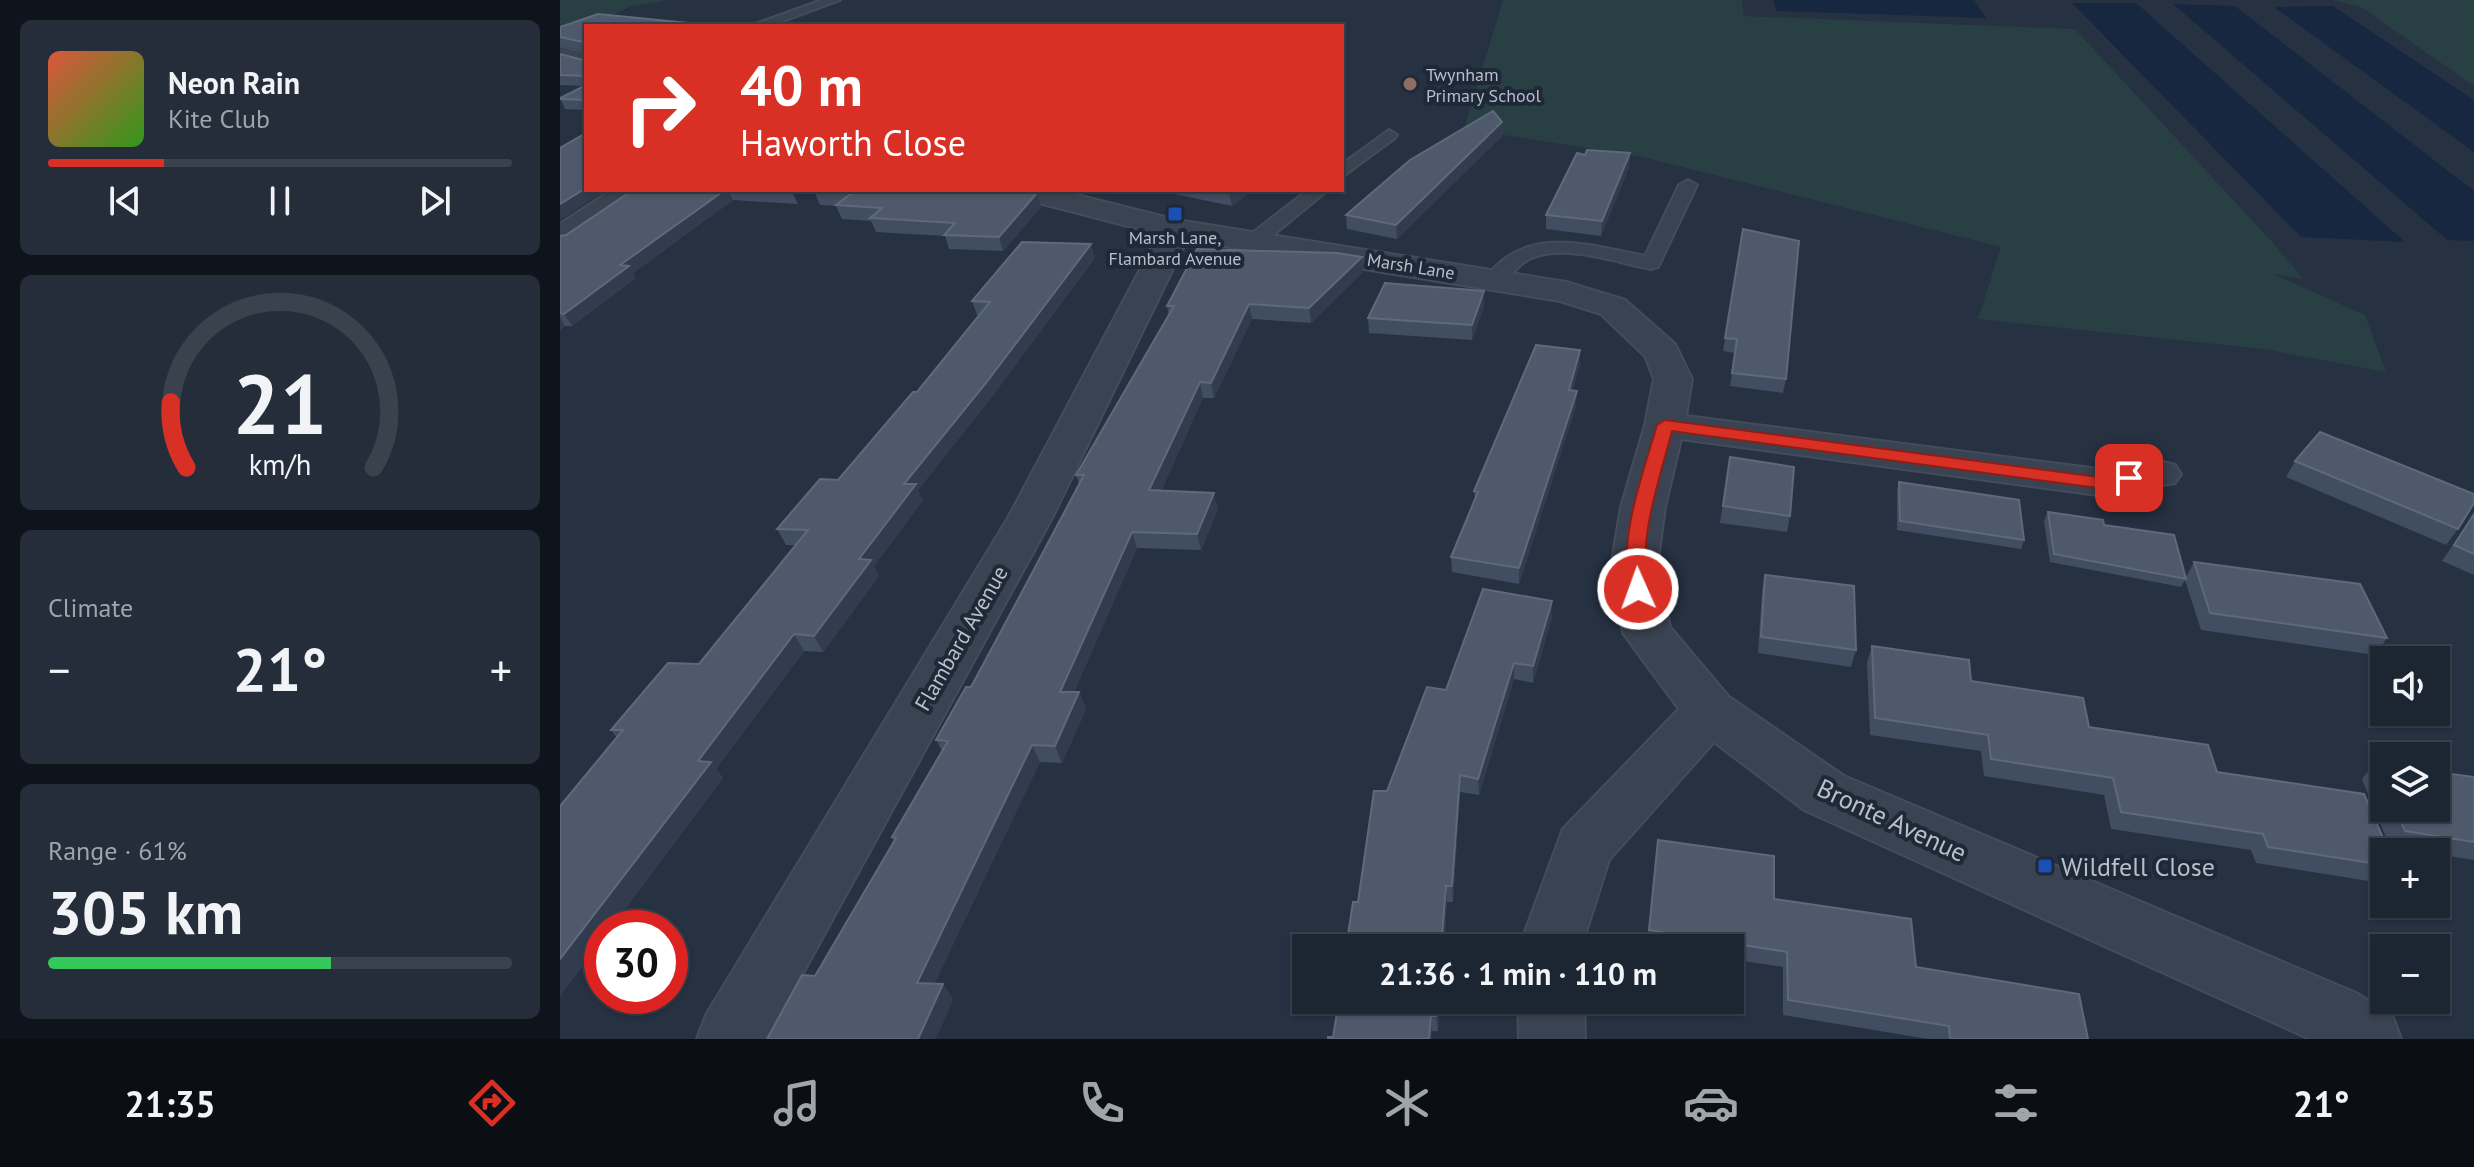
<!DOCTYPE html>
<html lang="en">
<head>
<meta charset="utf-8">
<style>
  :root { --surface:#1c2532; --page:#252d3a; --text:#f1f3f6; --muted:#a0a5ac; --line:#3a424d; --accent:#d93025 }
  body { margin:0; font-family:"PT Sans",sans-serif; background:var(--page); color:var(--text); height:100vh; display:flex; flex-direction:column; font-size:30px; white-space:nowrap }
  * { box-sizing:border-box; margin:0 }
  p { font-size:26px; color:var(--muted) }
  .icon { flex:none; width:44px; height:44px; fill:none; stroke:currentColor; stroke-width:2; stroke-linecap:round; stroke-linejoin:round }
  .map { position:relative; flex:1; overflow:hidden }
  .details { display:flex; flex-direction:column; gap:20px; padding:20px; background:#0f141c; width:560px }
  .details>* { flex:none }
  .guide { position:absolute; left:24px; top:24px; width:760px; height:168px; border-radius:0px; box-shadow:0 2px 6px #0004,0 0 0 2px var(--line); background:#d93025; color:#fff; overflow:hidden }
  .buttons { position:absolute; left:1810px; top:646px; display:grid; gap:16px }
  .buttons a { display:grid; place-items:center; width:80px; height:80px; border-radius:0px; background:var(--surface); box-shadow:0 2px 6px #0004,0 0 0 2px var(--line); font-size:40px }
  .speed { position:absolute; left:24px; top:910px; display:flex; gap:16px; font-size:40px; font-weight:700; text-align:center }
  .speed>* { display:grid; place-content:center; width:104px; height:104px; border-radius:50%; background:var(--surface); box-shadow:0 2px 6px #0004,0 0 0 2px var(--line); line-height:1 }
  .speed .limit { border:12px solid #d22; background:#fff; color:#111 }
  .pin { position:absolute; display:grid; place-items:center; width:68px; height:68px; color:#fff; margin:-34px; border-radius:16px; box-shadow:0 4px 12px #0006 }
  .me { position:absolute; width:88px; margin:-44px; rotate:358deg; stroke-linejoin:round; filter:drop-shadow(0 0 6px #0008) }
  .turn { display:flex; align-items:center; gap:28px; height:168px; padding:0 24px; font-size:36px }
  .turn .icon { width:104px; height:104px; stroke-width:2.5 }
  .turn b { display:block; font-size:56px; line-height:68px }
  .big { font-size:60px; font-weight:700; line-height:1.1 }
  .details .tile { flex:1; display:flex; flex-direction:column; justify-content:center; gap:12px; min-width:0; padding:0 28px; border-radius:12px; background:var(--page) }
  .details .dial { align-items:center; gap:0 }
  .dial svg { height:208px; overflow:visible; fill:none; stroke:var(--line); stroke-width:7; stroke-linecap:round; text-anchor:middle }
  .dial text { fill:var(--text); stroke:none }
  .song { display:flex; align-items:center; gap:24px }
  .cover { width:96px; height:96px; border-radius:12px; background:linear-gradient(135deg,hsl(10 70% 55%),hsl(110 70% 35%)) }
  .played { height:8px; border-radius:4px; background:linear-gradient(90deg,var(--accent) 25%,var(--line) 25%) }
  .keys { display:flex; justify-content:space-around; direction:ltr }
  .heat { display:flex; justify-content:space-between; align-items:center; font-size:44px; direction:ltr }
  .charge { height:12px; border-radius:6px; background:linear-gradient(90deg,#34c759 61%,var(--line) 0) }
  .trip { position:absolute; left:732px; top:934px; width:452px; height:80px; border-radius:0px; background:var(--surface); box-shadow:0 2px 6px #0004,0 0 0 2px var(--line); font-weight:700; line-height:80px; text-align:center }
  .tab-bar { display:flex; height:128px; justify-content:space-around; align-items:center; background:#0b0f14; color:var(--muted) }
  .tab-bar .icon { width:56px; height:56px }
  .tab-bar .selected { color:var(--accent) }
  .tab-bar b { font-size:36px; color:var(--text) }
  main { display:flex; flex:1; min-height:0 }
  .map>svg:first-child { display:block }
  .green { fill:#283f43 }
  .water { fill:#182740 }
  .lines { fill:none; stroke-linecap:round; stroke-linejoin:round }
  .service-casing { stroke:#444c5b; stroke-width:4 }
  .minor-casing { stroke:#444c5b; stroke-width:4 }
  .service { fill:#3a4351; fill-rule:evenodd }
  .minor { fill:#3a4351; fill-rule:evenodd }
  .wall { fill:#414d60 }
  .shaded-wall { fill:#313d4f }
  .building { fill:#4e5a6c; stroke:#5e697b; stroke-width:2 }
  .route { fill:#d93025; stroke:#8d1f18; stroke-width:2 }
  .education-dot { fill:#8d6e63; stroke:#1f2837; stroke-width:3 }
  .transit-dot { fill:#1a4fb4; stroke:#1f2837; stroke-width:3 }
  .labels { text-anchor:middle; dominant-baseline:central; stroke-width:8; stroke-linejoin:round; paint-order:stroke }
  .far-poi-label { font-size:18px; fill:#b7becc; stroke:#1f2837; text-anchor:start }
  .far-street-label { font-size:18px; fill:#b7becc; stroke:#1f2837 }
  .street-label { font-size:22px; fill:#b7becc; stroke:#1f2837 }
  .near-street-label { font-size:26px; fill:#b7becc; stroke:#1f2837 }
  .near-poi-label { font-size:26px; fill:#b7becc; stroke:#1f2837; text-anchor:start }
</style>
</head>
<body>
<main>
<section class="details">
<div class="tile">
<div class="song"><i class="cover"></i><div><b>Neon Rain</b><p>Kite Club</p></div></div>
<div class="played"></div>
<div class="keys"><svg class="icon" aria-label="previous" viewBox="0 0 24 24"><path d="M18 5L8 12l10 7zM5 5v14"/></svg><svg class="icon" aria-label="pause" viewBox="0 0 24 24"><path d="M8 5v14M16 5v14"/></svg><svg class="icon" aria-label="next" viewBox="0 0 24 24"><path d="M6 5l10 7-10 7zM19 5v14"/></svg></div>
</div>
<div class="tile dial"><svg viewBox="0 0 100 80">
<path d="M14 69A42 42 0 1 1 86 69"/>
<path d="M14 69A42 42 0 0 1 8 44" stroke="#d93025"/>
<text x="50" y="56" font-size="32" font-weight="700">21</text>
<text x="50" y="72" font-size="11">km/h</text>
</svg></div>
<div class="tile"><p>Climate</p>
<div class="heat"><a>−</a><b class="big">21°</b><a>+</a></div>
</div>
<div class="tile"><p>Range · 61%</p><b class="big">305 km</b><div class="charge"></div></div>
</section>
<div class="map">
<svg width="1914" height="1039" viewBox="0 0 1914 1039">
  <rect width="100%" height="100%" fill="#263142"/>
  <g class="green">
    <path d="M0,0H108L70,7L0,39Z"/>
    <path d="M943,0H1182L1184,16L1515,29L1714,244L1743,279L1714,274L1805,315L1826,372L1703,349L1418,319L1441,247L1078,156L904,129Z"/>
    <path d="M1773,0H1914V86L1801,7Z"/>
  </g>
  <g class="water">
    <path d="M1213,0H1414L1426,18L1216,11Z"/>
    <path d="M1512,3H1576L1845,242L1741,237Z"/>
    <path d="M1613,4L1675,6L1914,191V241L1887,240Z"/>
    <path d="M1773,6L1914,100V152L1714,7Z"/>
  </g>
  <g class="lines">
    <defs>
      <g id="service">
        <path d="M262,0H280L210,26H190Z"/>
        <path d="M829,130L837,135L835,138L782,177V164Z"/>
        <path d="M1128,180L1137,185L1098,267L1091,269C1055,262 1009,245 974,257C957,262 950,282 934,286L924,280C965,223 1027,245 1085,256L1119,185Z"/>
        <path d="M748,190H768L701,245H687L685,241L687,237Z"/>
      </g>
      <g id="minor">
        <path d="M0,47L26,54V68L0,61Z"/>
        <path d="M52,190H87L82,196L11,245L0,247V224Z"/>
        <path d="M446,190H497L617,220L1006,282L1065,300L1115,344L1132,379L1126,416L1538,469L1600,461L1615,465L1621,474L1615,483L1538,495L1121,439L1105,507L1097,567L1110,627L1169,697L1284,776L1796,993L1832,1015L1841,1039H1750L1244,810L1154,742L1049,860L1021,948H959L1003,829L1119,709L1063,633L1051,567L1061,507L1085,425L1094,379L1085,356L1041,314L1000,301L627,240L492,518L207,1039H137L146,1015L448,518L599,234L451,196Z"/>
        <path d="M958,1000H1024L1025,1039H959Z"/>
      </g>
    </defs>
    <use href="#service" class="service-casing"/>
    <use href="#minor" class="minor-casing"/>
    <use href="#service" class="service"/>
    <use href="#minor" class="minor"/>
  </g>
  <g class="wall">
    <path d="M26,26V110L5,109L0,98L25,86L0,85V54L23,60V51L0,45V27Z"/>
    <path d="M943,135L837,239L787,229L786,215Z"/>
    <path d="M1070,153L1069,167L1041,236L986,229V215L1025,155Z"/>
    <path d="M73,190H231L238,204L173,200L73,273L76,278L12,326H5L0,330V236L6,235Z"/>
    <path d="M595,190H693L672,206Z"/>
    <path d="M254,191L477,193L481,207L443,251L389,249L385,236L316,232L311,221L282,219L276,206L260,205Z"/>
    <path d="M1183,229L1226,379L1223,393L1170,386L1175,353L1163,351Z"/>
    <path d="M535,258L431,398L358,490L363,500L314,566L319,576L263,652L244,651L156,769L163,778L51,928H42V940L0,996V806L57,738L51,730L139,664L236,545H226L217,529L278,480L357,392L419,315H417L412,301Z"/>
    <path d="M803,272L751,323L692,319L654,398H643L601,491L658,509L641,550L577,548L514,692H519L526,709L502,763L480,762L374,984H383L393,1000L255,976L334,841L332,837L382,751L376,740L411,687L463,590L519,484L516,475L609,315L607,306Z"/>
    <path d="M924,306L912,340L809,333L808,318Z"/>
    <path d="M1020,350V364L1012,391L1016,406L959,584L892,572L891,557L915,501L914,491Z"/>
    <path d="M1170,457L1230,516L1227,532L1160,523Z"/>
    <path d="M1735,461L1898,529L1886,545L1726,477Z"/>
    <path d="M1339,482L1464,540L1461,549L1337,530V490Z"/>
    <path d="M1488,512L1544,525L1626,577L1634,562L1827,638L1815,655L1641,630L1625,580L1621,587L1490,562L1484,521Z"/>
    <path d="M1914,514V575L1882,561Z"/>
    <path d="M1205,575L1296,650L1291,667L1198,653L1202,591Z"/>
    <path d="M992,617L973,683L954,679L919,795L900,792L893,902H887L884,948H786L827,791L886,690Z"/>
    <path d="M1312,646L1411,681L1529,727L1657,772L1824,852V880L1821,883L1696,863L1691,850L1551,829L1544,795L1424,776L1421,751L1310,735L1307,663Z"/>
    <path d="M1815,763L1824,764V808H1876L1914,777V860L1876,854V852H1862L1830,847L1802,779Z"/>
    <path d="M1098,840L1214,899L1356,967L1528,1039H1368L1223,1015V967L1170,959V948H1101L1087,946Z"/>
    <path d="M880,1000L878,1031L773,1037Z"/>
  </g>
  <g class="shaded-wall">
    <path d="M942,122L943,135L837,239L836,225Z"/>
    <path d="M1070,153L1069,167L1041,236L1042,221Z"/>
    <path d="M26,188V190H47L0,220V204Z"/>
    <path d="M165,190H168L173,200L73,273L76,278L12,326L4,314L60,265Z"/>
    <path d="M673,190H693L672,206L669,192Z"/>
    <path d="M477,193L481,207L443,251L439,237Z"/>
    <path d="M531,244L535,258L431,398L358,490L363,500L314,566L319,576L263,652L254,636L344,484Z"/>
    <path d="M802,257L803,272L751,323L749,308Z"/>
    <path d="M924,291V306L912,340V325Z"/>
    <path d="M689,304L692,319L654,398L651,383Z"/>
    <path d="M0,317L5,326L0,330Z"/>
    <path d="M1020,350V364L1009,405V390Z"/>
    <path d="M640,382L643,398L594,506L589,490Z"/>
    <path d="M1017,391L1016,406L959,584V568Z"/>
    <path d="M654,493L658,509L641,550L637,534Z"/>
    <path d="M572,532L577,548L507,708L500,692Z"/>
    <path d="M992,601V617L973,683V666Z"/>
    <path d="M234,634L244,651L156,769L163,778L51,928H42V940L0,996V959L138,761Z"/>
    <path d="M954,663V679L919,795L918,779Z"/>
    <path d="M519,692L526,709L502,763L495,746Z"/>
    <path d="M472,745L480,762L367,998L357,983Z"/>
    <path d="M900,775V792L893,902L892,886Z"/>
    <path d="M886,886L887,902L884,948H881Z"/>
    <path d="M383,984L393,1000L376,1039H358Z"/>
    <path d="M877,1000H880L878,1031L876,1016Z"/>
    <path d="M871,1016L872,1039H869Z"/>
  </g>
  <g class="building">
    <path d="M38,14L149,25L26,26V76L0,75V54L23,60V42L0,37V27Z"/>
    <path d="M26,85V100L0,99V98Z"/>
    <path d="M933,111L942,122L836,225L786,215L850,160Z"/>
    <path d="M26,133V188L0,204V148Z"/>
    <path d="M1027,150L1070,153L1042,221L986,215L1017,153L1025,155Z"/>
    <path d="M73,190H165L60,265L69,266L4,314L0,313V236L6,235Z"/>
    <path d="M195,190H231L233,192Z"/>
    <path d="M256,190H465L477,193L439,237L384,235L395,223L310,218L322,208L276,205L292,193L254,191Z"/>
    <path d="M1183,229L1239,241L1226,379L1172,373L1177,339L1165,338Z"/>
    <path d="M462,242L531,244L426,383L344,484H356L299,559L311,560L254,636L234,634L138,761L151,762L0,959V806L63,730H51L108,663L139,664L248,530L217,529L260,479L278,480L353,392H357L430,302L412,301Z"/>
    <path d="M637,249L777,253L802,257L749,308L689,304L651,383L640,382L589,490L654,493L637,534L572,532L500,692H519L495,746L472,745L357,983L383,984L358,1039H207L242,975L255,976L336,838L332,837L388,741L376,740L406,687H411L463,590L524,475H516L614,306H607Z"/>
    <path d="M825,283L924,291L912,325L808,318Z"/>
    <path d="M976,345L1020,350L1009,390L1017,391L959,568L891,557L918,492L914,491Z"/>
    <path d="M1760,432L1914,494V503L1898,529L1735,461Z"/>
    <path d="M1170,457L1234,467L1230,516L1163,506Z"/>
    <path d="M1339,482L1459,500L1464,540L1340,521Z"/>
    <path d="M1488,512L1543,520L1544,525L1614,535L1626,579L1494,554Z"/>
    <path d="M1914,514V554L1894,545Z"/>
    <path d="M1634,562L1800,584L1827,638L1650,613Z"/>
    <path d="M1205,575L1294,586L1296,650L1201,637Z"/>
    <path d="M923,589L992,601L973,666L954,663L918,779L900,775L892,886H886L881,948H786L793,902H798L814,791H827L867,687L886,690Z"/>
    <path d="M1312,646L1409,660L1411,681L1523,698L1529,727L1648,745L1657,772L1804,794L1829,852H1824V865L1708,847L1703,834L1561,812L1553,778L1431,759L1428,735L1315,718Z"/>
    <path d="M1815,763L1824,764V783Z"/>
    <path d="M1876,772L1914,777V842L1845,831L1835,808H1876Z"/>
    <path d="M1098,840L1214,856V899L1351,919L1356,967L1519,994L1528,1039H1390L1389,1026L1228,1000L1227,952L1089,930Z"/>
    <path d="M779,1000H877L876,1016H871L869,1039H768V1037H773Z"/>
  </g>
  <path class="route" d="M1105,420L1538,477L1569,473L1578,478L1569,484L1538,488L1112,431C1099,481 1078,537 1088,589L1078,596L1069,589C1059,535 1082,477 1097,425Z"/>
  <circle class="education-dot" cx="850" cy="84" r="8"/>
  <g class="transit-dot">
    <rect x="607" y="206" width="16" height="16" rx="4"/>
    <rect x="1477" y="858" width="16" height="16" rx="4"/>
  </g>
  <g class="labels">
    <g class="far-poi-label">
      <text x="866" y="74">Twynham<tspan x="866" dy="21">Primary School</tspan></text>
      <text x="615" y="237" text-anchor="middle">Marsh Lane,<tspan x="615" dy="21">Flambard Avenue</tspan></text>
    </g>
    <g class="far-street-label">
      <text transform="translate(851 266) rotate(9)">Marsh Lane</text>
    </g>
    <g class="street-label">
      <text transform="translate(401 638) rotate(-60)">Flambard Avenue</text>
    </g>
    <g class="near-street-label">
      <text transform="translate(1332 820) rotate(25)">Bronte Avenue</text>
    </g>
    <g class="near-poi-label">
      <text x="1501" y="866">Wildfell Close</text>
    </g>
  </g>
</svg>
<div class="buttons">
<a><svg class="icon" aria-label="sound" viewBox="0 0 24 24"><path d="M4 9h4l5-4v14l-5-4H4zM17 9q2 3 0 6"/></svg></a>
<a><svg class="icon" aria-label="layers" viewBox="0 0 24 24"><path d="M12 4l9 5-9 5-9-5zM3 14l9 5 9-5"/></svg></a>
<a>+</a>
<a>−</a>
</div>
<div class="speed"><div class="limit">30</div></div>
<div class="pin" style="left:1569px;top:478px;background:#d93025"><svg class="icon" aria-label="arrive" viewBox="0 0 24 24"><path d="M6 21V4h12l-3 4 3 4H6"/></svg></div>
<svg class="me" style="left:1078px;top:589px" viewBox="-20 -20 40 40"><circle r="17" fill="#d93025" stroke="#fff" stroke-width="3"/><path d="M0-11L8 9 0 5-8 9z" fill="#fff"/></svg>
<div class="trip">21:36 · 1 min · 110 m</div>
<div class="guide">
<div class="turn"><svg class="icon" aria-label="right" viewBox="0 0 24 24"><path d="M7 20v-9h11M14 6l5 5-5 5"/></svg><div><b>40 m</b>Haworth Close</div></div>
</div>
</div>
</main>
<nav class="tab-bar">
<b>21:35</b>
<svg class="icon selected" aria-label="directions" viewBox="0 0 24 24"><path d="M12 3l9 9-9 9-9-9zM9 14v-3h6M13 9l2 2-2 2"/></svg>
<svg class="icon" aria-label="music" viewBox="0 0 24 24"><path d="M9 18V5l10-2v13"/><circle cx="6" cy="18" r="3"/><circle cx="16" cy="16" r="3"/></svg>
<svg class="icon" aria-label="phone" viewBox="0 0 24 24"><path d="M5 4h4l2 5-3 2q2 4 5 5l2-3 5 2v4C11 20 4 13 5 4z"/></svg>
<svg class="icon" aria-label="climate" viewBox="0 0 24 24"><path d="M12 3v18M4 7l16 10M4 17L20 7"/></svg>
<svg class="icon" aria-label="car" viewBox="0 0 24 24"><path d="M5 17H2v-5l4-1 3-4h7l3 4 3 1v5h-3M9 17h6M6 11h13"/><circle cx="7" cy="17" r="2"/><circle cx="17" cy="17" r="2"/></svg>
<svg class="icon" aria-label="filters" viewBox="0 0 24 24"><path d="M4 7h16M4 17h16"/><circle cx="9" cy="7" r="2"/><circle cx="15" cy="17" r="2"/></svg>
<b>21°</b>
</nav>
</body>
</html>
